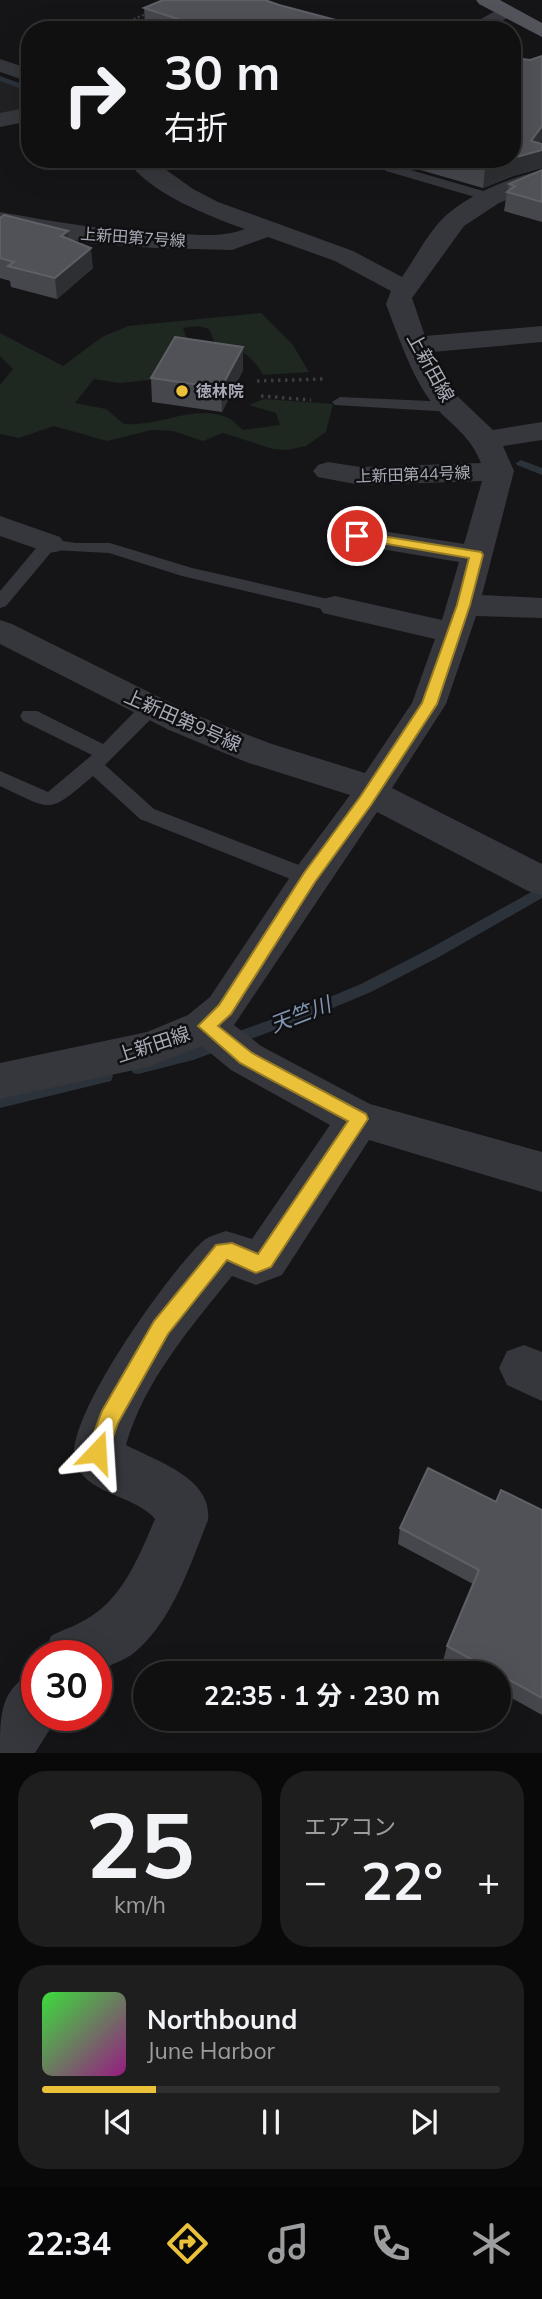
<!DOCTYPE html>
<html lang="ja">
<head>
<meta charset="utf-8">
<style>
  :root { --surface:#101011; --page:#1e1e1f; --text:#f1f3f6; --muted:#9c9d9f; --line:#303031; --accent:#ebc139 }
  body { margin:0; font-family:Mulish,"Noto Sans JP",sans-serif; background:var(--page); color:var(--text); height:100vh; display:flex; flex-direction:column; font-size:26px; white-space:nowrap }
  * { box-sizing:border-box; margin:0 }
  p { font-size:23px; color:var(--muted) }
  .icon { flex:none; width:38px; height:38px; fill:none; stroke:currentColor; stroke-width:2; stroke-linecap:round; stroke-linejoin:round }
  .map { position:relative; height:1753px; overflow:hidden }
  .details { display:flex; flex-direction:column; gap:18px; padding:18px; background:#090909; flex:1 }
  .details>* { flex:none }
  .banner { position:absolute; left:21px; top:21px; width:500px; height:147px; border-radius:28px; box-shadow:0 7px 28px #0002,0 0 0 2px var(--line); background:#101011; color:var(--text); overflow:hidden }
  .speed { position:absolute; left:21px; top:1640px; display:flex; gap:14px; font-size:35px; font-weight:700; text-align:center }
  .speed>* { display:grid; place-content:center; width:91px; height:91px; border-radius:50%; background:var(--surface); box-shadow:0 7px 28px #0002,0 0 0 2px var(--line); line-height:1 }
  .speed .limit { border:10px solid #d22; background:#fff; color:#111 }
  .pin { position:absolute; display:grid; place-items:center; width:60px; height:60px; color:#fff; margin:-30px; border:4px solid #fff; border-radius:50%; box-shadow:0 2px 7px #0007 }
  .me { position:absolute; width:77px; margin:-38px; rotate:20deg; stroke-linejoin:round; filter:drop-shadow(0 0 5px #0008) }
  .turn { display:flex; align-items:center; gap:24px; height:147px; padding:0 28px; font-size:32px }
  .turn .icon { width:91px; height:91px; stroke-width:2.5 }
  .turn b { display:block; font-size:49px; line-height:60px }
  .big { font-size:52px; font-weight:700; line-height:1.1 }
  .details .widget { flex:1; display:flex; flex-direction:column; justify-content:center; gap:10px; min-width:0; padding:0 24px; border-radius:28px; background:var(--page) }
  .details .dial { align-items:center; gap:0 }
  .dial b { font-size:91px; line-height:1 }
  .song { display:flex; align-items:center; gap:21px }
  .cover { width:84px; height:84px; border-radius:10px; background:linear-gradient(135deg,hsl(120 70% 55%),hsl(310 70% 35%)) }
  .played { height:7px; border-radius:4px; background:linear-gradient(90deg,var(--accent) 25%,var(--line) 25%) }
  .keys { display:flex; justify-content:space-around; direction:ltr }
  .heat { display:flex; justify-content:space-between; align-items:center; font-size:38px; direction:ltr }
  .details .tiles { flex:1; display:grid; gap:18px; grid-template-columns:1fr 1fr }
  .widget:last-child { grid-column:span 2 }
  .trip { position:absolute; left:133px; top:1661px; width:378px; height:70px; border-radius:35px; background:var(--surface); box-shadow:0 7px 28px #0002,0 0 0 2px var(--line); font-weight:700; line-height:70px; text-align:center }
  .menu { display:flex; height:112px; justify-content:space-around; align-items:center; background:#060607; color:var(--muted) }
  .menu .icon { width:49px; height:49px }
  .menu .current { color:var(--accent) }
  .menu b { font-size:32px; color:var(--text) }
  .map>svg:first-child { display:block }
  .built { fill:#212124 }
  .green { fill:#1f2721 }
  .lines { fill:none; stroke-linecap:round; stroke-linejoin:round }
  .stream { fill:#2c323a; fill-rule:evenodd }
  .path-far1 { stroke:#3c3d43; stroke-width:2.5; stroke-dasharray:2 2.5; stroke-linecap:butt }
  .path { stroke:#3c3d43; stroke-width:3.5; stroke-dasharray:2.5 4.5; stroke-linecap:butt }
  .service { fill:#36373c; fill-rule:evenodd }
  .minor { fill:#36373c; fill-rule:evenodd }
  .primary { fill:#52535b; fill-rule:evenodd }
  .wall { fill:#46474c }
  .shaded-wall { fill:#2e2f32 }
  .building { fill:#515258; stroke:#5e6066; stroke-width:2 }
  .route { fill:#ebc139; stroke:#997d25; stroke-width:2 }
  .poi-dot { fill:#ebc139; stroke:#101012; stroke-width:2.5 }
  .labels { text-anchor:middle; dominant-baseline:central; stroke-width:5; stroke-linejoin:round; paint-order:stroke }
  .far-street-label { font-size:16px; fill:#a8abb7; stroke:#101012 }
  .far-poi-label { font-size:16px; font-weight:bold; fill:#a8abb7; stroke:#101012; text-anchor:start }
  .street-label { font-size:19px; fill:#a8abb7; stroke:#101012 }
  .water-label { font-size:21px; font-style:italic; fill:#8095b0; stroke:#101012 }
</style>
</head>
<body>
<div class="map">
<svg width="542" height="1753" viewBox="0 0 542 1753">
  <rect width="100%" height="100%" fill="#151517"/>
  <path class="built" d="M0,80L30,92V107L0,114Z"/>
  <path class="green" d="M261,313L293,345L309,372L263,375C253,355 236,346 215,343L209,329L198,326L183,328L189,345L159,379L120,383L94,379L75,403L106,409L124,424C159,427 194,404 226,417C232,419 238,426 243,430L280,425L276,413L249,405L264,399L333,404L326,432L306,446L287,450L273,449L223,433L203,441L173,431L152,430L107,441L54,426L19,438L0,434V385L13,369L0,356V333L63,366L102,337L128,326Z"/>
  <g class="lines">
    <g class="stream">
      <path d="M0,76L30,87V92L0,81Z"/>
      <path d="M521,460L542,468V475L517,465L516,463Z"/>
      <path d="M542,886V898L439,957L371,992L316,1015L193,1060L138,1074L133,1073L130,1068L133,1063L187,1050L306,1007L361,984L429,949Z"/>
      <path d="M105,1070L111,1071L113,1076L111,1081L0,1108V1094Z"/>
    </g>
    <path class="path-far1" d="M109,30L148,13"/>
    <g class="path">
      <path d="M257,381L324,379"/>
      <path d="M261,396L311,400"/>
    </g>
    <g class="service">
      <path d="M390,164L497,195L498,198L492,202L386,171L384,168Z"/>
      <path d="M340,397L452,402L460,407L452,412L335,405L332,402Z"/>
      <path d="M49,539L76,543H110L192,568L341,602L344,606L335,612L182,576L109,553L53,550L6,606L0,608V591L43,540Z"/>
      <path d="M150,702L157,703L159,708L157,713L105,765L154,809L317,872L321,878L317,884L310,886L303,884L140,819L93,776C47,815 54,811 0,786V771L48,792L92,755L23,721L20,716L23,711H37L103,744L143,703Z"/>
    </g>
    <g class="minor">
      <path d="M506,5L516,11L495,27L449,30L452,26L481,19Z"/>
      <path d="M0,59L30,69V82L0,72Z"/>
      <path d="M30,107V121L0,127V113Z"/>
      <path d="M126,159H151L193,189L218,202L353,251L402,277C414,260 423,242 436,226C460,197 506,179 542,170V185L499,203L464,226L412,298L425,336L542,326V342L432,352L455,394L493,430L542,422V440L503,446L514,471L482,595L542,598V618L476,616L446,704L392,788L542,864V895L528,891L377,812L234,1025L261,1046L370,1104L542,1152V1192L369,1140L282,1275L256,1285L232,1276C191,1327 144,1381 126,1445C156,1461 213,1478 208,1520C190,1565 173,1620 135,1652C124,1661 109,1665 96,1672V1656H43L51,1636C64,1629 78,1625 90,1617C124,1596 140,1554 155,1519C134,1494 85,1495 75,1461C63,1420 170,1271 202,1242C208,1236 218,1234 226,1231L252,1239L330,1125L231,1070L202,1046L148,1067L0,1099V1063L147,1032L188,1015L210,997L296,868L350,795L246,762L169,730L0,644V620L12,624L193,714L272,744L365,773L412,703L435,639L323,613L319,606L323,599L335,596L442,620L459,562L357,545L346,543L341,536L346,529L357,527L464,544L482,481L360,485L318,477L313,471L318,465L328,462L360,467L481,463C469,433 452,427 433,404C413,380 397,333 386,304L391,291L335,261L268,237L232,250L155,248L89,243L0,226V212C61,223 120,233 182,234C204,235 224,237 245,229C208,216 149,193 126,159Z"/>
      <path d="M0,516L60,537L65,544L60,551L49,553L0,536Z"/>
      <path d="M524,1345L542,1352V1401L507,1385L499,1368L507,1351Z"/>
      <path d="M37,1670V1715H58L57,1718L35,1753H0C0,1713 0,1688 37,1670Z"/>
    </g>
    <path class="primary" d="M476,0H500L542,23V37L479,4Z"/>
  </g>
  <g class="wall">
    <path d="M279,5L362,27L423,30H158L145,25L144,8Z"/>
    <path d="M540,144H542V168L513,176L483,188L382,159H513Z"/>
    <path d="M323,159H342L334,163Z"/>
    <path d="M542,170V222L504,211L507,192L508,191L509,184Z"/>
    <path d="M0,218L68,231L69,240L93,268L57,299L11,287L10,281L0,278Z"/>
    <path d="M243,370L222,412L152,402L151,378Z"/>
    <path d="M496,1502L542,1510V1715L499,1691V1673H465L443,1661L447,1646L473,1584L398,1544L400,1528Z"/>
  </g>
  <g class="shaded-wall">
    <path d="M542,126V141L534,152L542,150V168L513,176L483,188L485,169L510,159H513L531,141Z"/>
    <path d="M334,159H342L334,163Z"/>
    <path d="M68,231L70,251L61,236Z"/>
    <path d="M91,248L93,268L57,299L55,278Z"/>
    <path d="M243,347V370L222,412L221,388Z"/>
  </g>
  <g class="building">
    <path d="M163,0H265L279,5L362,27L367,25L375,27L421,25L423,30H211L144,8Z"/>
    <path d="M542,56V126L531,141L542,144V150L513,158V71L523,59L530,60Z"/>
    <path d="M449,159H510L485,169Z"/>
    <path d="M542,170V202L507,192L515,186L509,184Z"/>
    <path d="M4,215L68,231L61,236L91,248L55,278L8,266L14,262L0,258V218Z"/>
    <path d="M175,337L243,347L221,388L151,378Z"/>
    <path d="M428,1468L496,1502L501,1490L542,1510V1698L499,1674V1673H496L447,1646L479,1570L400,1528Z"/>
  </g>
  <path class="route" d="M357,532L481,552L483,555L470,605L437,704L371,805L315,882L231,1014L218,1026L252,1053L366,1114L368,1119L271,1267L256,1273L227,1260L168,1334L118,1423L105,1460L97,1463L90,1460L87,1452L102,1411L154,1321L216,1245L232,1243L258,1254L348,1121L240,1063L198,1026L219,1005L304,873L360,797L422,703L457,605L469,558L352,538L350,536Z"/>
  <circle class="poi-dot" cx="182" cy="391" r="7"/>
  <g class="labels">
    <g class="far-street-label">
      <text transform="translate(133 237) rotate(4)">上新田第7号線</text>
      <text transform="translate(413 474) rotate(-2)">上新田第44号線</text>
    </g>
    <g class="far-poi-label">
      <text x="196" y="391">徳林院</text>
    </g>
    <g class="street-label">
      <text transform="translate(431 367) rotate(61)">上新田線</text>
      <text transform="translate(183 720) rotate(24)">上新田第9号線</text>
      <text transform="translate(153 1044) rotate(-18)">上新田線</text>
    </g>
    <g class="water-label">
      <text transform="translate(300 1014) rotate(-21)">天竺川</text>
    </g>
  </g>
</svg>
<div class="speed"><div class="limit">30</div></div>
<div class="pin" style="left:357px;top:536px;background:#d93025"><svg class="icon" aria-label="arrive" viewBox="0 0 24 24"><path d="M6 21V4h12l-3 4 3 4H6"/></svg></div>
<svg class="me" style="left:97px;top:1452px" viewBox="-20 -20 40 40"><path d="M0-17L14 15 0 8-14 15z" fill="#ebc139" stroke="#fff" stroke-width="4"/></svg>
<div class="trip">22:35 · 1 分 · 230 m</div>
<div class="banner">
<div class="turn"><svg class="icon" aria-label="right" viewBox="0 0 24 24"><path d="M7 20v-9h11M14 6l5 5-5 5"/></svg><div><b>30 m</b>右折</div></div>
</div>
</div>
<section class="details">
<div class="tiles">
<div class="widget dial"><b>25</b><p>km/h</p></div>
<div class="widget"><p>エアコン</p>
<div class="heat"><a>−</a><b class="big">22°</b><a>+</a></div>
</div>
<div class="widget">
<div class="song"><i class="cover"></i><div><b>Northbound</b><p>June Harbor</p></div></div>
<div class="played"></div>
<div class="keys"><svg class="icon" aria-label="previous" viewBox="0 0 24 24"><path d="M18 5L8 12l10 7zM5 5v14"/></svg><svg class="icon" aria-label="pause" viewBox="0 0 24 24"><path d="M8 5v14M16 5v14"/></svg><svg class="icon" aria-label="next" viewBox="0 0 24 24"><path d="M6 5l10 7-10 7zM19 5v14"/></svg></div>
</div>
</div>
</section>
<nav class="menu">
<b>22:34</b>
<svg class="icon current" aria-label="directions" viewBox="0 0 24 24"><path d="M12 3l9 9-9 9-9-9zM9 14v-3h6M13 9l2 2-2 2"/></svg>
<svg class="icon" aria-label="music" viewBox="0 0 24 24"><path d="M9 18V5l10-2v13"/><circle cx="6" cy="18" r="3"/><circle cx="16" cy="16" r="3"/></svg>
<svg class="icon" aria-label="phone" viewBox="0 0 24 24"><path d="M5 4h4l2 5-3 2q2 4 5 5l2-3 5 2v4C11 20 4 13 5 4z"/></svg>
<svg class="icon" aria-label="climate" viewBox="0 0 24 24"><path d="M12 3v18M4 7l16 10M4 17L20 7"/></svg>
</nav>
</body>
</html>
